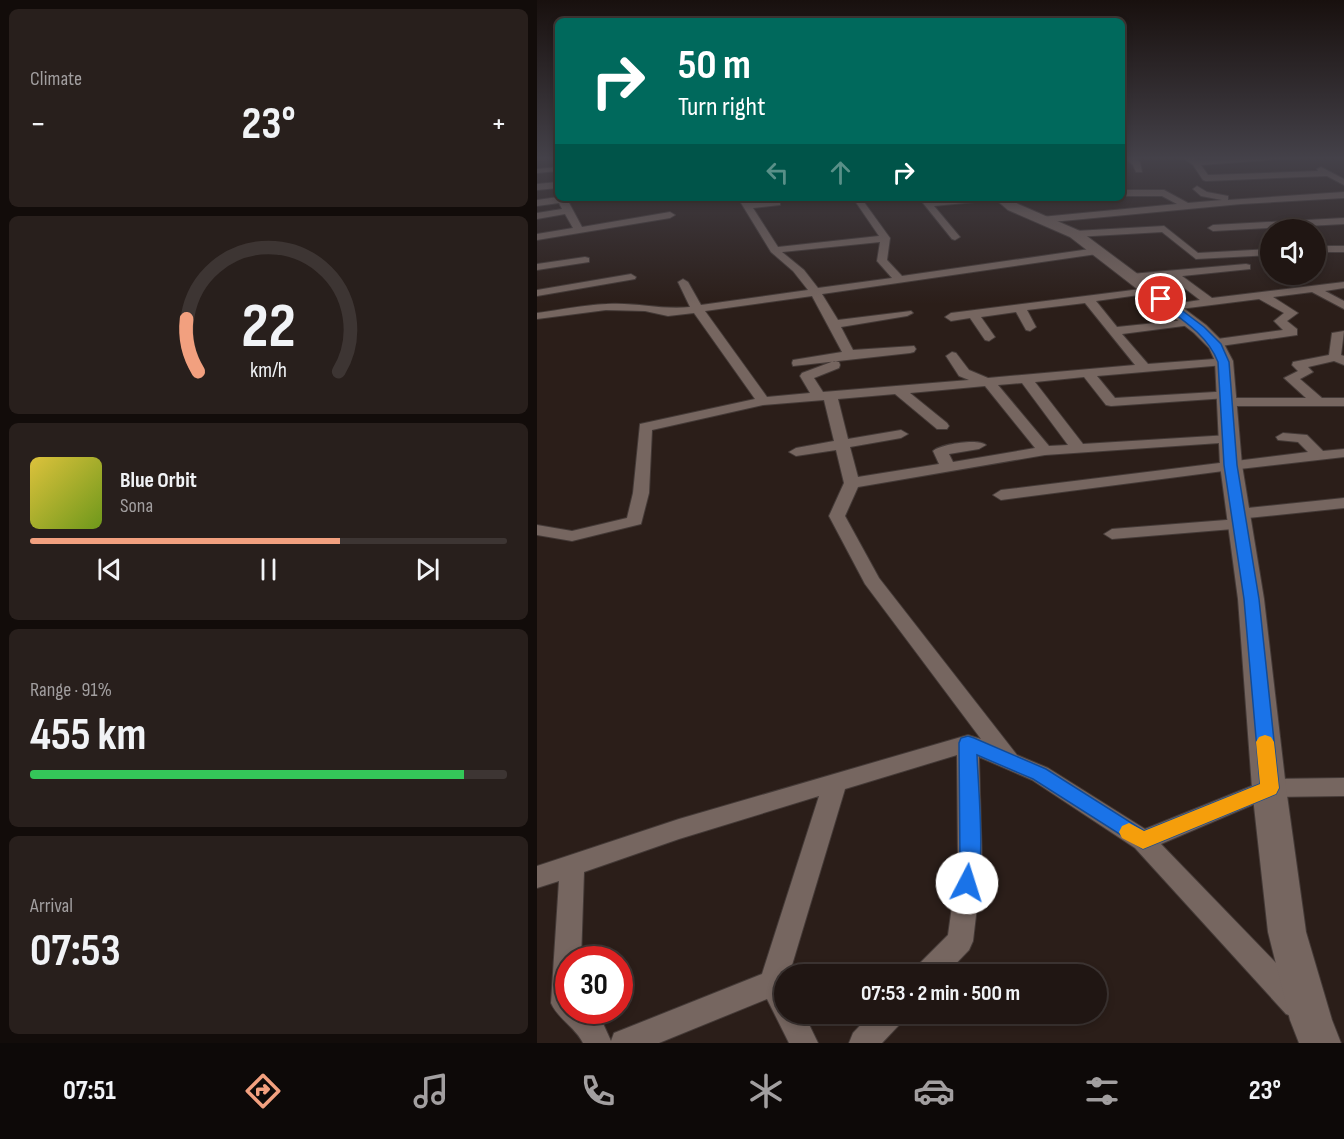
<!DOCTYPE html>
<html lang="en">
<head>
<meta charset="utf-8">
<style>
  :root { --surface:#201613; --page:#281f1c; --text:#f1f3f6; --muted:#a29fa0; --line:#3d3533; --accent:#f2a07f }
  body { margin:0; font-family:"Sofia Sans Condensed",sans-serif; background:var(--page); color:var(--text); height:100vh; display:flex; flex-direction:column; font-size:22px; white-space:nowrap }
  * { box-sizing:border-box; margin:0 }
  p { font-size:20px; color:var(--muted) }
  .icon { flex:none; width:33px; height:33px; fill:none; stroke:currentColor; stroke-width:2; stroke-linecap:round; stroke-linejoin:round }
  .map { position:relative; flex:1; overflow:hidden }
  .drawer { display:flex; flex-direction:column; gap:9px; padding:9px; background:#120c0a; width:537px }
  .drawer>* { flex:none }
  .top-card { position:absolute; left:18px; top:18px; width:570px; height:183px; border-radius:9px; box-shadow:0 3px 9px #0003,0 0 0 2px var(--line); background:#00695c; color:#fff; overflow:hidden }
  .tools { position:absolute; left:723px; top:219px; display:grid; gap:12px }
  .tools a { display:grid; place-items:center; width:66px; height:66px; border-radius:50%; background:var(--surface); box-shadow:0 3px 9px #0003,0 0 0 2px var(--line); font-size:30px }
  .speed { position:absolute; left:18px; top:946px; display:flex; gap:12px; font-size:30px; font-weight:700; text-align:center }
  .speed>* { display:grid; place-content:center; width:78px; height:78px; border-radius:50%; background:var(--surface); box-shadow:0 3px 9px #0003,0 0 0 2px var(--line); line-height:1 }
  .speed .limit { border:9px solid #d22; background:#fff; color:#111 }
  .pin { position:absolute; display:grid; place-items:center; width:51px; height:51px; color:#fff; margin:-26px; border:3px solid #fff; border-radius:50%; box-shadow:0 2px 6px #0007 }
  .me { position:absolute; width:66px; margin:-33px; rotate:5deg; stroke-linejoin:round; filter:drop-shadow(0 0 4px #0008) }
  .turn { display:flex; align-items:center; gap:21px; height:126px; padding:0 24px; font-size:27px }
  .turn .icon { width:78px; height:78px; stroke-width:2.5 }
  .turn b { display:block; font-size:42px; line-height:51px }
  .lanes { display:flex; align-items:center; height:57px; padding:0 24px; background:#0003; justify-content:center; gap:30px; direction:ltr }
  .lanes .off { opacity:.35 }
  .big { font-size:45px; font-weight:700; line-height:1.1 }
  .drawer .widget { flex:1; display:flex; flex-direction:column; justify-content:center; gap:9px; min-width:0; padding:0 21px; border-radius:9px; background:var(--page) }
  .drawer .dial { align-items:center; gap:0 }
  .dial svg { height:156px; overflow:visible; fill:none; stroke:var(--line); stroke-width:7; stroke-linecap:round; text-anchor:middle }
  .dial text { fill:var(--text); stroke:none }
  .song { display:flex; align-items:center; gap:18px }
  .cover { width:72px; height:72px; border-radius:9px; background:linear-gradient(135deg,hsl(50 70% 55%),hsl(80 70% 35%)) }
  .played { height:6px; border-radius:3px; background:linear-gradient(90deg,var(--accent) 65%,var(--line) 65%) }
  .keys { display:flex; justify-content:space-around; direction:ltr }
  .heat { display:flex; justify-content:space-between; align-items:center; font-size:33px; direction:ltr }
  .charge { height:9px; border-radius:4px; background:linear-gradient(90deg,#34c759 91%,var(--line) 0) }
  .trip { position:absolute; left:237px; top:964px; width:333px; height:60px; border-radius:30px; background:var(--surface); box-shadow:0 3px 9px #0003,0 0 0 2px var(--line); font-weight:700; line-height:60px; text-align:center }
  .dock { display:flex; height:96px; justify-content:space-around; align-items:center; background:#0d0908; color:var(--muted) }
  .dock .icon { width:42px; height:42px }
  .dock .current { color:var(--accent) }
  .dock b { font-size:27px; color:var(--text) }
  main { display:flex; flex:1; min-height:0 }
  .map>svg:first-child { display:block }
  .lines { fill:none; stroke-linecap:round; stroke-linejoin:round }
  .minor-casing { stroke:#443a37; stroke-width:2 }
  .secondary-casing { stroke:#443a37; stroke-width:2 }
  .minor { fill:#766660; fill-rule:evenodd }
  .secondary { fill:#766660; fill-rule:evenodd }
  .shaded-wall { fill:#562a17 }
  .route { fill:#1a73e8; stroke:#114b97; stroke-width:1.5 }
  .slow { fill:#f59e0b }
</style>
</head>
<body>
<main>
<section class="drawer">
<div class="widget"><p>Climate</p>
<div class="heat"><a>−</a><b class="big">23°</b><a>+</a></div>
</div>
<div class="widget dial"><svg viewBox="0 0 100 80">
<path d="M14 69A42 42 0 1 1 86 69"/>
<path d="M14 69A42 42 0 0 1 8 42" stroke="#f2a07f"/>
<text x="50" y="56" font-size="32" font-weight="700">22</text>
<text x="50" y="72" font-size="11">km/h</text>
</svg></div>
<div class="widget">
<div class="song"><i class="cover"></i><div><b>Blue Orbit</b><p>Sona</p></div></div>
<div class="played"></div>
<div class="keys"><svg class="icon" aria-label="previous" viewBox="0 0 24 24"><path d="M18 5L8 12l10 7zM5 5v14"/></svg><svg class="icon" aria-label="pause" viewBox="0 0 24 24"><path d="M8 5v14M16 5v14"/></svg><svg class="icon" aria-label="next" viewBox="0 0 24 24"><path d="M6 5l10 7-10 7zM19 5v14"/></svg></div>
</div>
<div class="widget"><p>Range · 91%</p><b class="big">455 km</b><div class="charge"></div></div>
<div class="widget"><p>Arrival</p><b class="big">07:53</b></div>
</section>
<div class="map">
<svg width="807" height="1043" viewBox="0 0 807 1043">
  <rect width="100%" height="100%" fill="#2b1e19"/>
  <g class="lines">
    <defs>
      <g id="minor">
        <path d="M587,157H597L603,162L605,172H599L596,165Z"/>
        <path d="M645,157H655L661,160L772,157L664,165L671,175L781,171L780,169L784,167L807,179V185L790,176L669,181L666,180L656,165Z"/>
        <path d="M21,167V171L0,173V169Z"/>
        <path d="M21,182V188L0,190V184Z"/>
        <path d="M660,186L670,192L691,196V200L807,192V198L704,204L504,223L499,220L504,217L640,204L625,196H585V190H627L651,203L685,200L664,196L656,189Z"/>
        <path d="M21,197L41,198L31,201L45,227L133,212L138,215L133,218L0,240V234L36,228L28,214L0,219V213L25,209L22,203L0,206V200Z"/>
        <path d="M201,198H209L213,203L243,201V205L216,208L241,247L342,236L316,198H324L353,238L350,260L365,276L560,248L565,251L560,254L285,294L301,320L374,311L376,313L370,316L304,327L316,350L377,346L379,349L377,352L373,353L256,366L255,363L256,360L305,352L275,296L168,311L230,397L273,393L263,376L265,373L297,361L302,362L303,365L302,368L277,378L286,392L432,380L422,376L409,356L415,352L419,353L432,370L451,378L598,365L548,303L490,310L499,327L493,331L489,330L479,312L444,317L458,337L452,341L448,340L433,318L414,321L408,317L414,313L612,288L618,291L616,293L559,301L580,327L658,319V323L654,325L585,334L611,364L691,358L693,361L687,365L560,376L578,398L695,391L697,394L695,397L690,398L574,406L569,405L547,377L498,382L546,444L692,435L697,436L699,439L697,442L508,455L321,487L308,516L342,578L480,755L511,768L608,829L732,779L807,778V796L734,797L624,844L769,994L773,1004L769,1014L759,1018L749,1014L598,848L495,780L442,757L445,864L436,941L432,950L408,975H376L380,966L411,935L421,864L420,755L308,789L252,975H248V1014H267L281,1043H252L230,999L122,1043H46C38,1027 21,1019 14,1003L22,881L0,888V866L142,819L431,735L444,739L328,584L292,516L307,483L299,450L259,456L252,452L259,448L297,441L287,400L226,405L115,430L112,493L104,524L35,541L0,535V525L35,531L90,518L96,493L103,424L218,399L157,313L131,316L108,311L69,310L0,319V313C23,310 46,305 70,304C99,302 124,310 153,307L141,282L146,279L151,282L164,305L271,290L256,271L234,252ZM343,242L340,261L355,278L281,288L267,270L245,252ZM485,383L531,445L512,446L461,385ZM448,386L498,448L416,462L412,454L442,449L449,445C442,438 403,444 396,451L402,464L321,477L313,447L364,438L371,434L364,430L311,439L301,399L358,394L400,429H410L412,426L410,423L373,393ZM282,796L225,974L77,1033L74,1041L64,1019L56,1011H32V960H44L47,872L142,839Z"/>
        <path d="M382,198H390L393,201L452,198L448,201L397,206L423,237L418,240L415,239Z"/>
        <path d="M463,198H502L498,201L466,203L462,200Z"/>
        <path d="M807,218V224L676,231L671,228L676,225Z"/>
        <path d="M627,226L661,253L734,249V255L659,259L625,232L538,237L533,234L538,231Z"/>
        <rect x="778" y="246" width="29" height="6"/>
        <path d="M48,257L52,258V262L0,270V264Z"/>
        <path d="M709,264L713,265V269L645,276L675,298L807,282V288L788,291L807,301V309L775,292L736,297L761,313L750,321L760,329V335L677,347L673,346L671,343L673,340L746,330L737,321L747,313L722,299L635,310L631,309V305L663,300L633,277L594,280L589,277L594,274Z"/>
        <path d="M94,274L99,277L98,279L0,296V290Z"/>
        <path d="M807,331L804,355L807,356V365L797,361L771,367L776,372L763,379L785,398H807V406H691L684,402L691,398H769L747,378L761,371L755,365L756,362L792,355L795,333Z"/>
        <path d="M746,433L770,435L786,451L807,449V457L694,470L464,500L456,495L464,490L771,452L761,442L741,440L739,437Z"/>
        <path d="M807,498V508L701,519L693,514L701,509Z"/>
        <path d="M702,519L710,524L708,528L575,539L567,534L575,529Z"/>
        <path d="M334,1014H367L363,1024L345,1043H312L316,1033Z"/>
      </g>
      <path id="secondary" d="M457,198H472L481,204L543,231L669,325L686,342L696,361L705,465L727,599L749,788L769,932L795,1020L804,1043H762L753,1020L731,932L715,788L701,599L683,465L678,361L672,348L657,333L533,237L471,210Z"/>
    </defs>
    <use href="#minor" class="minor-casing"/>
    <use href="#secondary" class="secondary-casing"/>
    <use href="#minor" class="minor"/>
    <use href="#secondary" class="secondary"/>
  </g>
  <path class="shaded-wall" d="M0,158H9L8,161H0Z"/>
  <linearGradient id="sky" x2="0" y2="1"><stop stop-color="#18100e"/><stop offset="0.52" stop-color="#444149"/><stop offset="1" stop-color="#444149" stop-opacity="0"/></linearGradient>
  <rect width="807" height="304" fill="url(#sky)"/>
  <path class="route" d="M620,297H627L667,327L684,344L692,362L700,465L722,599L742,788L739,794L606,849L496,779L440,755C441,786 449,865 438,890L430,892L423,890L420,883L423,864L422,743L424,738L431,736L437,738L509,769L607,831L723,784L707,599L687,465L681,362C670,334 644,319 620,301Z"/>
  <path class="slow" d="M728,735L734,737L737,742L742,788L739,794L606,849L585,838L582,832L585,826L592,823L607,831L723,784L719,742L722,737Z"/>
</svg>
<div class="tools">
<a><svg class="icon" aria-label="sound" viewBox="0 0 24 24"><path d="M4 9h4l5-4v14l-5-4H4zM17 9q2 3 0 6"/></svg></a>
</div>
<div class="speed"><div class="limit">30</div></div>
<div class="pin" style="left:624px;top:299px;background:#d93025"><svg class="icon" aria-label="arrive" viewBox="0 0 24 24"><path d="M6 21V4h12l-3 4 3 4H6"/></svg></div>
<svg class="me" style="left:430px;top:883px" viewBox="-20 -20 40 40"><circle r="19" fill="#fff"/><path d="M0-13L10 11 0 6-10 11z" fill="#1a73e8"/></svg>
<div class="trip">07:53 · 2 min · 500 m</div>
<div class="top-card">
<div class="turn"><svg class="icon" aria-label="right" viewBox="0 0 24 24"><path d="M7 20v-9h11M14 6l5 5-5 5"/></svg><div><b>50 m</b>Turn right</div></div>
<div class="lanes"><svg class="icon off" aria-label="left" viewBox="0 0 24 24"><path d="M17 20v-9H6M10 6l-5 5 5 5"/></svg><svg class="icon off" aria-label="ahead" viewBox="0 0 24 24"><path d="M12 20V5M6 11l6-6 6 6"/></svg><svg class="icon" aria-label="right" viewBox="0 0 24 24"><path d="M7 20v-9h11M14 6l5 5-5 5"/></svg></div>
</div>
</div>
</main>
<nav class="dock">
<b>07:51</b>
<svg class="icon current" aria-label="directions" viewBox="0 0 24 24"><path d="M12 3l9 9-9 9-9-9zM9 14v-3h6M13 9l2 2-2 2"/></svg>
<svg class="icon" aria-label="music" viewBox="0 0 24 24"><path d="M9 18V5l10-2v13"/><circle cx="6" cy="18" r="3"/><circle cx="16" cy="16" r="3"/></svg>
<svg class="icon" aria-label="phone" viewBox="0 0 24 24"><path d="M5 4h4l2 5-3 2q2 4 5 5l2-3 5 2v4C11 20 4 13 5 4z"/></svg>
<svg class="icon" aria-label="climate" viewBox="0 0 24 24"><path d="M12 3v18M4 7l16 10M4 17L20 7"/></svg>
<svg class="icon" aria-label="car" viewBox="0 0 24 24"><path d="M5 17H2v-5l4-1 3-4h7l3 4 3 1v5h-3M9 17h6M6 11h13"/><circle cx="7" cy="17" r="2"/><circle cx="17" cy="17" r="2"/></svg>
<svg class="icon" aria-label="filters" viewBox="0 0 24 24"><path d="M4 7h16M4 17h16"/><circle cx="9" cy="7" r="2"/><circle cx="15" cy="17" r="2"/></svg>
<b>23°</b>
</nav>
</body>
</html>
